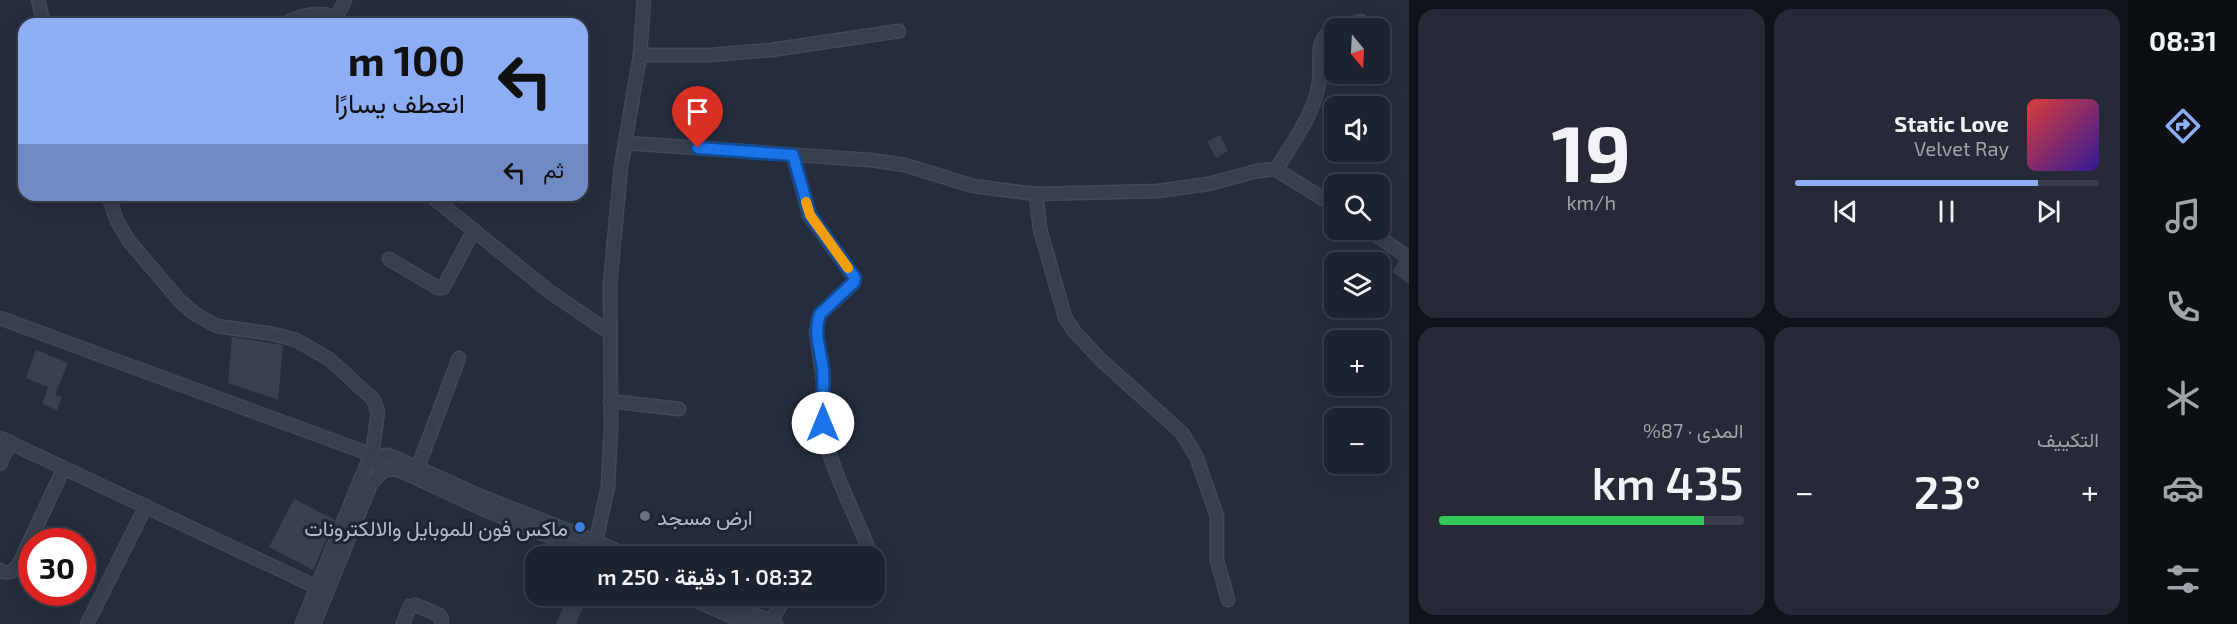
<!DOCTYPE html>
<html lang="ar">
<head>
<meta charset="utf-8">
<style>
  :root { --surface:#1c222e; --page:#252a36; --text:#f1f3f6; --muted:#a0a4aa; --line:#3a3f4a; --accent:#8dadf4 }
  body { margin:0; font-family:"Exo 2",Vazirmatn,sans-serif; background:var(--page); color:var(--text); direction:rtl; height:100vh; display:flex; flex-direction:column; font-size:22px; white-space:nowrap }
  * { box-sizing:border-box; margin:0 }
  p { font-size:20px; color:var(--muted) }
  .icon { flex:none; width:33px; height:33px; fill:none; stroke:currentColor; stroke-width:2; stroke-linecap:round; stroke-linejoin:round }
  .map { position:relative; flex:1; overflow:hidden; direction:ltr }
  .details { display:flex; flex-direction:column; gap:9px; padding:9px; background:#0f1319; width:720px }
  .details>* { flex:none }
  .banner { position:absolute; left:18px; top:18px; width:570px; height:183px; border-radius:18px; box-shadow:0 3px 15px #0003,0 0 0 2px var(--line); direction:rtl; background:#8dadf4; color:#111; overflow:hidden }
  .needle { width:39px; rotate:162deg }
  .fabs { position:absolute; left:1324px; top:18px; display:grid; gap:12px }
  .fabs a { display:grid; place-items:center; width:66px; height:66px; border-radius:12px; background:var(--surface); box-shadow:0 3px 15px #0003,0 0 0 2px var(--line); font-size:30px }
  .speed { position:absolute; left:18px; top:528px; display:flex; gap:12px; font-size:30px; font-weight:700; text-align:center }
  .speed>* { display:grid; place-content:center; width:78px; height:78px; border-radius:50%; background:var(--surface); box-shadow:0 3px 15px #0003,0 0 0 2px var(--line); line-height:1 }
  .speed .limit { border:9px solid #d22; background:#fff; color:#111 }
  .pin { position:absolute; display:grid; place-items:center; width:51px; height:51px; color:#fff; margin:-62px -26px; border-radius:50% 50% 50% 0; rotate:-45deg; box-shadow:0 0 6px #0007 }
  .pin .icon { rotate:45deg }
  .me { position:absolute; width:66px; margin:-33px; rotate:0deg; stroke-linejoin:round; filter:drop-shadow(0 0 4px #0008) }
  .turn { display:flex; align-items:center; gap:21px; height:126px; padding:0 24px; font-size:27px }
  .turn .icon { width:78px; height:78px; stroke-width:2.5 }
  .turn b { display:block; font-size:42px; line-height:51px }
  .then { display:flex; align-items:center; height:57px; padding:0 24px; background:#0003; gap:12px; font-size:22px }
  .big { font-size:45px; font-weight:600; line-height:1.1 }
  .details .tile { flex:1; display:flex; flex-direction:column; justify-content:center; gap:9px; min-width:0; padding:0 21px; border-radius:18px; background:var(--page) }
  .details .dial { align-items:center; gap:0 }
  .dial b { font-size:78px; line-height:1 }
  .song { display:flex; align-items:center; gap:18px }
  .cover { width:72px; height:72px; border-radius:9px; background:linear-gradient(135deg,hsl(0 70% 55%),hsl(250 70% 35%)) }
  .played { height:6px; border-radius:3px; background:linear-gradient(90deg,var(--accent) 80%,var(--line) 80%) }
  .keys { display:flex; justify-content:space-around; direction:ltr }
  .heat { display:flex; justify-content:space-between; align-items:center; font-size:33px; direction:ltr }
  .charge { height:9px; border-radius:4px; background:linear-gradient(90deg,#34c759 87%,var(--line) 0) }
  .details .tiles { flex:1; display:grid; gap:9px; grid-template-columns:repeat(2,1fr) }
  .trip { position:absolute; left:525px; top:546px; width:360px; height:60px; border-radius:18px; background:var(--surface); box-shadow:0 3px 15px #0003,0 0 0 2px var(--line); font-weight:600; line-height:60px; text-align:center; direction:rtl }
  main { display:flex; flex:1; min-height:0 }
  .tabs { display:flex; flex-direction:column; width:108px; justify-content:space-around; align-items:center; background:#0b0e12; color:var(--muted) }
  .tabs .icon { width:42px; height:42px }
  .tabs .selected { color:var(--accent) }
  .tabs b { font-size:27px; color:var(--text) }
  .map>svg:first-child { display:block }
  .building { fill:#374153 }
  .lines { fill:none; stroke-linecap:round; stroke-linejoin:round }
  .minor-casing { stroke:#414856; stroke-width:15 }
  .minor { stroke:#383f4d; stroke-width:12 }
  .route-casing { stroke:#114b97; stroke-width:15 }
  .route { stroke:#1a73e8; stroke-width:10 }
  .slow { stroke:#f59e0b; stroke-width:10 }
  .worship-dot { fill:#6b7280; stroke:#1d2432; stroke-width:2 }
  .shop-dot { fill:#3f7fe0; stroke:#1d2432; stroke-width:2 }
  .labels { text-anchor:middle; dominant-baseline:central; stroke-width:6; stroke-linejoin:round; paint-order:stroke }
  .poi-label { font-size:21px; fill:#b4bac8; stroke:#1d2432; text-anchor:start }
</style>
</head>
<body>
<main>
<nav class="tabs">
<b>08:31</b>
<svg class="icon selected" aria-label="directions" viewBox="0 0 24 24"><path d="M12 3l9 9-9 9-9-9zM9 14v-3h6M13 9l2 2-2 2"/></svg>
<svg class="icon" aria-label="music" viewBox="0 0 24 24"><path d="M9 18V5l10-2v13"/><circle cx="6" cy="18" r="3"/><circle cx="16" cy="16" r="3"/></svg>
<svg class="icon" aria-label="phone" viewBox="0 0 24 24"><path d="M5 4h4l2 5-3 2q2 4 5 5l2-3 5 2v4C11 20 4 13 5 4z"/></svg>
<svg class="icon" aria-label="climate" viewBox="0 0 24 24"><path d="M12 3v18M4 7l16 10M4 17L20 7"/></svg>
<svg class="icon" aria-label="car" viewBox="0 0 24 24"><path d="M5 17H2v-5l4-1 3-4h7l3 4 3 1v5h-3M9 17h6M6 11h13"/><circle cx="7" cy="17" r="2"/><circle cx="17" cy="17" r="2"/></svg>
<svg class="icon" aria-label="filters" viewBox="0 0 24 24"><path d="M4 7h16M4 17h16"/><circle cx="9" cy="7" r="2"/><circle cx="15" cy="17" r="2"/></svg>
</nav>
<section class="details">
<div class="tiles">
<div class="tile">
<div class="song"><i class="cover"></i><div><b>Static Love</b><p>Velvet Ray</p></div></div>
<div class="played"></div>
<div class="keys"><svg class="icon" aria-label="previous" viewBox="0 0 24 24"><path d="M18 5L8 12l10 7zM5 5v14"/></svg><svg class="icon" aria-label="pause" viewBox="0 0 24 24"><path d="M8 5v14M16 5v14"/></svg><svg class="icon" aria-label="next" viewBox="0 0 24 24"><path d="M6 5l10 7-10 7zM19 5v14"/></svg></div>
</div>
<div class="tile dial"><b>19</b><p>km/h</p></div>
<div class="tile"><p>التكييف</p>
<div class="heat"><a>−</a><b class="big">23°</b><a>+</a></div>
</div>
<div class="tile"><p>المدى · 87%</p><b class="big">435 km</b><div class="charge"></div></div>
</div>
</section>
<div class="map">
<svg width="1409" height="624" viewBox="0 0 1409 624">
  <rect width="100%" height="100%" fill="#252d3d"/>
  <g class="building">
    <path d="M1220,135L1228,151L1216,158L1207,142Z"/>
    <path d="M1399,261L1409,266V284L1392,272Z"/>
    <path d="M232,337L283,345L278,400L228,383Z"/>
    <path d="M36,350L68,363L55,395L62,397L57,410L42,404L48,387L26,378Z"/>
    <path d="M294,499L335,520L313,570L269,547Z"/>
    <path d="M566,596H593L588,607L584,605L576,624H556L568,597Z"/>
  </g>
  <g class="lines">
    <defs>
      <g id="minor">
        <path d="M38,0L44,24"/>
        <path d="M336,18L345,0"/>
        <path d="M285,24C299,15 330,7 341,24"/>
        <path d="M1338,28L1361,21"/>
        <path d="M640,55H710L771,50L899,31"/>
        <path d="M626,143L870,160L905,165L973,186L1036,194L1158,191L1208,184L1257,171L1275,169L1279,165C1294,141 1316,110 1319,82C1322,63 1313,37 1335,29"/>
        <path d="M793,155L809,215L855,278L854,282L851,286L820,314L818,321L816,332L823,381V423L827,447L839,480L872,556"/>
        <path d="M1275,169L1335,206"/>
        <path d="M1036,194L1040,229L1065,317L1074,331L1101,360L1182,433L1196,456L1217,516V560L1228,600"/>
        <path d="M108,195L117,221L129,241L180,301L195,314L217,326L273,334L296,340L329,359L373,399L378,412L373,448L381,472"/>
        <path d="M430,195L550,292L609,332"/>
        <path d="M1369,230L1409,258"/>
        <path d="M389,259L438,288H443L474,230"/>
        <path d="M0,318L375,456"/>
        <path d="M610,401L679,409"/>
        <path d="M0,438L323,590"/>
        <path d="M0,464L10,442"/>
        <path d="M418,467L459,358"/>
        <path d="M590,553L598,532L608,486L611,428L610,284L621,167L640,55L644,0"/>
        <path d="M0,570C8,575 12,572 18,566L64,468"/>
        <path d="M685,596L749,624"/>
        <path d="M714,596L776,624"/>
        <path d="M87,624L146,506"/>
        <path d="M302,624L361,478L367,464L375,456L387,455L394,457L480,496L595,541L629,556"/>
        <path d="M314,624L371,484L383,471L393,469L401,471L481,508L596,556"/>
        <path d="M403,624L410,606L416,605L439,615L442,619L441,624"/>
        <path d="M769,624L786,596"/>
      </g>
    </defs>
    <use href="#minor" class="minor-casing"/>
    <use href="#minor" class="minor"/>
  </g>
  <g class="lines">
    <defs>
      <path id="route" d="M698,148L793,155L810,215L855,278L854,282L820,314C813,333 821,351 823,370C824,388 823,405 823,423"/>
    </defs>
    <use href="#route" class="route-casing"/>
    <use href="#route" class="route"/>
    <path class="slow" d="M806,202L810,215L848,268"/>
  </g>
  <circle class="worship-dot" cx="645" cy="516" r="6"/>
  <circle class="shop-dot" cx="580" cy="527" r="6"/>
  <g class="labels">
    <g class="poi-label">
      <text x="657" y="516">ارض مسجد</text>
      <text x="568" y="527" text-anchor="end">ماكس فون للموبايل والالكترونات</text>
    </g>
  </g>
</svg>
<div class="fabs">
<a><svg class="needle" viewBox="-14 -14 28 28"><path d="M0-13l5 13h-10z" fill="#e53935"/><path d="M0 13l5-13h-10z" fill="#a0a4aa"/></svg></a>
<a><svg class="icon" aria-label="sound" viewBox="0 0 24 24"><path d="M4 9h4l5-4v14l-5-4H4zM17 9q2 3 0 6"/></svg></a>
<a><svg class="icon" aria-label="search" viewBox="0 0 24 24"><circle cx="10" cy="10" r="6"/><path d="M15 15l6 6"/></svg></a>
<a><svg class="icon" aria-label="layers" viewBox="0 0 24 24"><path d="M12 4l9 5-9 5-9-5zM3 14l9 5 9-5"/></svg></a>
<a>+</a>
<a>−</a>
</div>
<div class="speed"><div class="limit">30</div></div>
<div class="pin" style="left:698px;top:148px;background:#d93025"><svg class="icon" aria-label="arrive" viewBox="0 0 24 24"><path d="M6 21V4h12l-3 4 3 4H6"/></svg></div>
<svg class="me" style="left:823px;top:423px" viewBox="-20 -20 40 40"><circle r="19" fill="#fff"/><path d="M0-13L10 11 0 6-10 11z" fill="#1a73e8"/></svg>
<div class="trip">08:32 · 1 دقيقة · 250 m</div>
<div class="banner">
<div class="turn"><svg class="icon" aria-label="left" viewBox="0 0 24 24"><path d="M17 20v-9H6M10 6l-5 5 5 5"/></svg><div><b>100 m</b>انعطف يسارًا</div></div>
<div class="then">ثم<svg class="icon" aria-label="left" viewBox="0 0 24 24"><path d="M17 20v-9H6M10 6l-5 5 5 5"/></svg></div>
</div>
</div>
</main>
</body>
</html>
